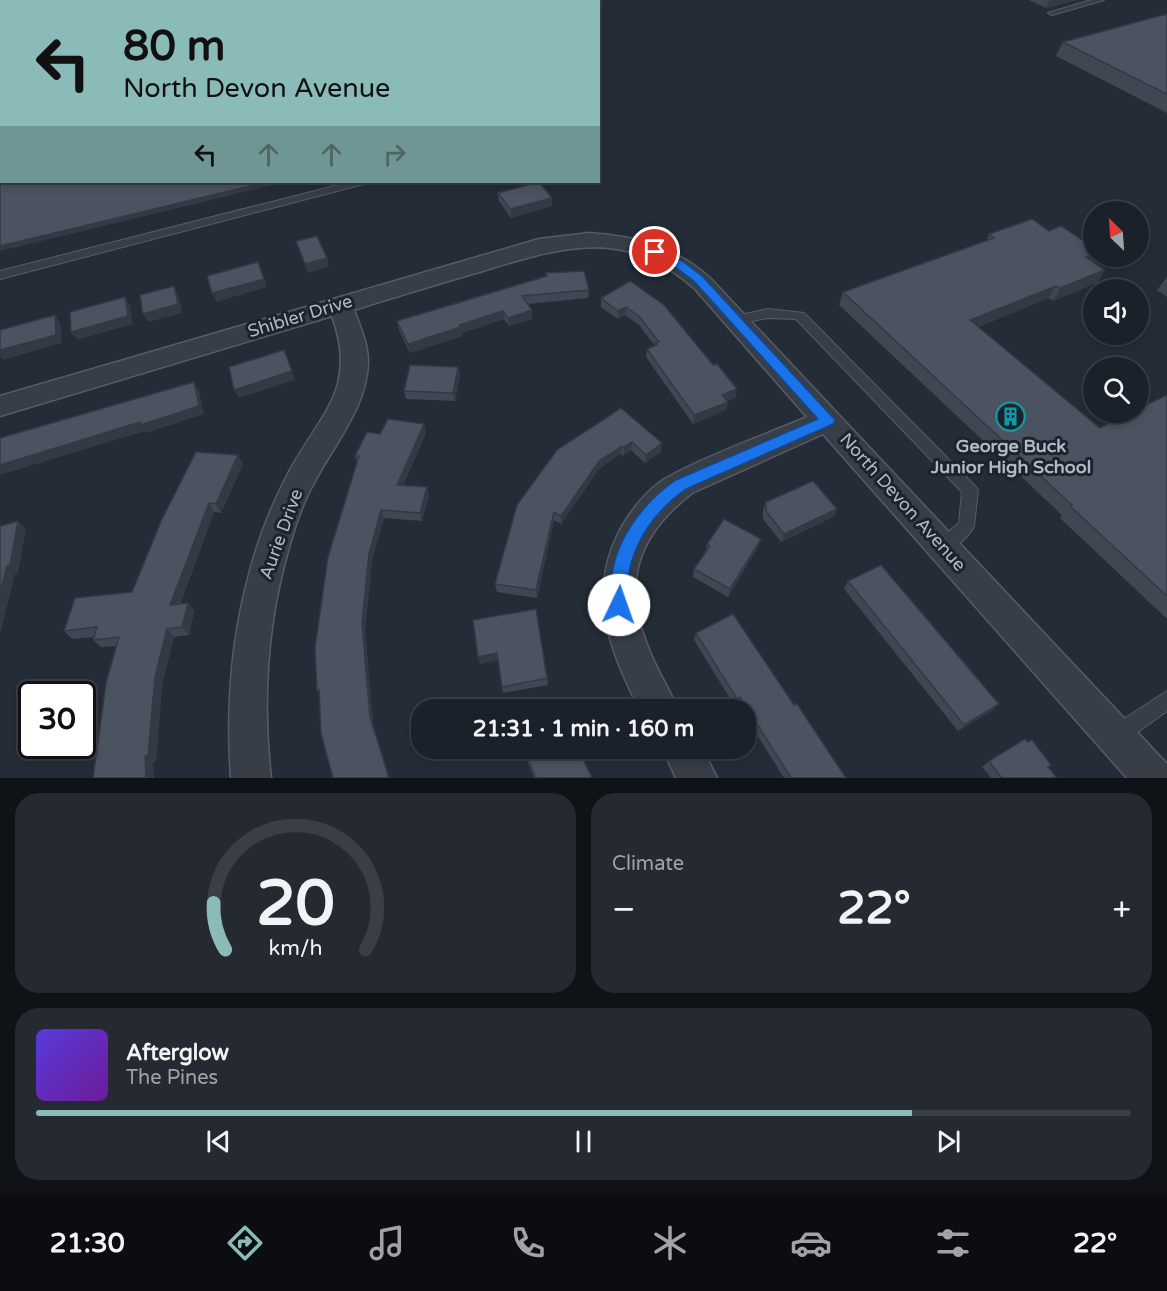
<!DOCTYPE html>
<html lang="en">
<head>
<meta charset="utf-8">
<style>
  :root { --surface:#1b212a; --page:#242932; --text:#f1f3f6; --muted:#a0a3a8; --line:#393e47; --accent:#8bbbb9 }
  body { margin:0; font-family:"Varela Round",sans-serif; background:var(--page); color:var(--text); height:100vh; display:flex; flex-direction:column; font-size:22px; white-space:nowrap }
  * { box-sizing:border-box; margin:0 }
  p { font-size:20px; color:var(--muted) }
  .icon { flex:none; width:33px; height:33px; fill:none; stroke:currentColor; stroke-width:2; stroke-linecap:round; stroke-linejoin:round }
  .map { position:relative; height:778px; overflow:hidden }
  .panel { display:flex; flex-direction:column; gap:15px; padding:15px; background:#0f1217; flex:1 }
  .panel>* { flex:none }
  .hud { position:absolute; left:0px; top:0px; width:600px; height:183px; box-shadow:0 3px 9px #0003,0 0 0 2px var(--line); background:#8bbbb9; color:#111; overflow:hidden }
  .needle { width:39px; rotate:335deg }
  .tools { position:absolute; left:1083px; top:201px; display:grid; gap:12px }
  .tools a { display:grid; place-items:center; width:66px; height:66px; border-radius:50%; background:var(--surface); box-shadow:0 3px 9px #0003,0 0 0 2px var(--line); font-size:30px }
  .speed { position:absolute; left:18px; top:681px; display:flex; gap:12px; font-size:30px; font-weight:700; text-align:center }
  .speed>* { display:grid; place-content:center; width:78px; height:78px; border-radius:50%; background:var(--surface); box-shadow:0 3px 9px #0003,0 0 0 2px var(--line); line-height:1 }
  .speed .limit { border:3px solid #111; border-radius:9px; background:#fff; color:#111 }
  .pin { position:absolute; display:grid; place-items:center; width:51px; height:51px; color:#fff; margin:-26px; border:3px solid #fff; border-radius:50%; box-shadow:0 2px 6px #0007 }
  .me { position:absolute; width:66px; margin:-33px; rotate:3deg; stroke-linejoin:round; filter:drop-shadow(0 0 4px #0008) }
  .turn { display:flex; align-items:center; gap:21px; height:126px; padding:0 24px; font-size:27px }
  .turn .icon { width:78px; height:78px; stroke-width:2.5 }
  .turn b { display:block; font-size:42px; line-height:51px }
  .lanes { display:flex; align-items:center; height:57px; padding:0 24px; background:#0003; justify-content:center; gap:30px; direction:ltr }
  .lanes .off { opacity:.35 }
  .big { font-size:45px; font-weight:700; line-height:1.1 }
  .panel .card { flex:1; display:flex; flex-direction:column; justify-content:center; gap:9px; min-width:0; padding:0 21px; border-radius:24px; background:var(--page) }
  .panel .dial { align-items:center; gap:0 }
  .dial svg { height:156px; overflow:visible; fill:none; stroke:var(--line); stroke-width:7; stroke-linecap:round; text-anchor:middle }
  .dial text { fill:var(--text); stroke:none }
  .song { display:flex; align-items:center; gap:18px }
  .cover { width:72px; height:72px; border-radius:9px; background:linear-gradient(135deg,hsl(250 70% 55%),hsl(280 70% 35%)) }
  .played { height:6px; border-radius:3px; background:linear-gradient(90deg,var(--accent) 80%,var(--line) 80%) }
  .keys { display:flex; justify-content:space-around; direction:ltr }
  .heat { display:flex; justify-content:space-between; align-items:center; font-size:33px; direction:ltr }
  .panel .tiles { flex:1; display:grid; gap:15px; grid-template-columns:1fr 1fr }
  .card:last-child { grid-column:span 2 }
  .trip { position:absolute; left:411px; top:699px; width:345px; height:60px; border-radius:24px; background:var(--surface); box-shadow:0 3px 9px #0003,0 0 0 2px var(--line); font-weight:700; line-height:60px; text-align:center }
  .tab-bar { display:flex; height:96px; justify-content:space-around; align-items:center; background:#0b0d11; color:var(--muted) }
  .tab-bar .icon { width:42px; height:42px }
  .tab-bar .on { color:var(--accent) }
  .tab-bar b { font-size:27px; color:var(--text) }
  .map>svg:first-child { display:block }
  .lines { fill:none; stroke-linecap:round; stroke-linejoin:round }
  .lane-casing { stroke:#565c66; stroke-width:2 }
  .street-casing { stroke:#565c66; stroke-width:3 }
  .lane { fill:#373e48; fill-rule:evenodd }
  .street { fill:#373e48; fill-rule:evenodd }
  .rail-casing { stroke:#5a626f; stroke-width:4.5 }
  .rail { stroke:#1d232d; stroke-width:3; stroke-dasharray:8; stroke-linecap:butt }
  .wall { fill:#404753 }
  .shaded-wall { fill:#343a44 }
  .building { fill:#4b5361; stroke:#343a44; stroke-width:1.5 }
  .route { fill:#1a73e8; stroke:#114b97; stroke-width:1.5 }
  .labels { text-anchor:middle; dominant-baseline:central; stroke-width:6; stroke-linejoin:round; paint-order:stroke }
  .street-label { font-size:18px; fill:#b3b9c4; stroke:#1d232d }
  .poi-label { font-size:18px; font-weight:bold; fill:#b3b9c4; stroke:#1d232d }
</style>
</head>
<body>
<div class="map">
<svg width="1167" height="778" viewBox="0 0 1167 778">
  <rect width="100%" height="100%" fill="#242c38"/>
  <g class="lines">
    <defs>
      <g id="lane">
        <path d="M1091,0H1104L1052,15L1048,13Z"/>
        <path d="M0,47H2L0,52Z"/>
        <path d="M350,182H365L364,184L0,279V271Z"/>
        <path d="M768,309L804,313L975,486L978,490L974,526C969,537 949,555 937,551L935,546L937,541L959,523L962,492L796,319L768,318L736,324L730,320L732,317Z"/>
        <path d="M1167,691V711L1124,742L1117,744L1110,742L1108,735L1110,728Z"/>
      </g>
      <g id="street">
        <path d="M589,233C636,236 676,247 711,279L1167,764V778H1127L823,434L692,493C638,535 621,582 648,647C656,669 669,688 678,710H640C608,647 585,589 624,523C636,504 651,485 672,475C715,452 763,436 807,417L695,289C623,224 559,248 476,273C435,285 394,297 354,310C360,326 368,344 368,362C367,407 335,443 315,481C304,500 296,523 290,544C267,621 262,699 271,778H231C226,708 231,639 250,571C259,536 273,502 290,470C322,412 358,388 332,316L0,416V396L539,239Z"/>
        <path d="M662,748H702L717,778H676Z"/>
      </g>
    </defs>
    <use href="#lane" class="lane-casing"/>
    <use href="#street" class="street-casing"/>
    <use href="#lane" class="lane"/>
    <use href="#street" class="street"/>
    <defs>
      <path id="rail" d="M16,2L22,0"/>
    </defs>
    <use href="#rail" class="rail-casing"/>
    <use href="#rail" class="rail"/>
  </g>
  <g class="wall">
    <path d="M1029,0H1077L1046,8Z"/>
    <path d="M1167,14V113L1056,56L1063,42Z"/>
    <path d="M498,193L552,198V206L511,218L499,201Z"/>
    <path d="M1049,231L1094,256H1096L1093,261L1098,282L1053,301L1049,298L978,327L1100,428L1167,395V619L1060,518L1062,515L839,305L843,292L987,240L989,234Z"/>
    <path d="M546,276L589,290L588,298L528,304L532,310V319L509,326L504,319L462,333V336L410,353L399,330L397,321Z"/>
    <path d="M1167,277V297L1157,290Z"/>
    <path d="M630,281L736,397L727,401L728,402L726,410L693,424L646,357L647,349L655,346L639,325L625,315L618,319L601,307V298Z"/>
    <path d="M460,375L455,401L406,399L404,391Z"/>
    <path d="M621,408L661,452L645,463L631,450L623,456L621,454L599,469L561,524L554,520L537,598L497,592L495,584Z"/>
    <path d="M424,424L426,433L403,485L429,495L422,521L384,518L372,561L365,630L373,723L333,778L357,461L355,456L380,434Z"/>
    <path d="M238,455L243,464L221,513L214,512L180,604L188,603L194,611L189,635L174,637L162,685L156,761L153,762L117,646L101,647L93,640L94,637L72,639L64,631L132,592Z"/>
    <path d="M766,502L837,509L833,517L781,542L763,519V510Z"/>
    <path d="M761,539L758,547L728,597L693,577L694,569L706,552L707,544Z"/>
    <path d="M848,581L993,710L958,731L844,589Z"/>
    <path d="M473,620L547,678L548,685L503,693L498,660L480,664Z"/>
    <path d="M696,633L794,705L846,778H784L746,717V710H741L737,703L734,705L694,640Z"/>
    <path d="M522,748H578L592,778H534Z"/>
    <path d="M989,761L1048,767L1057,778H991L982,767Z"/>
  </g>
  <g class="shaded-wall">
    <path d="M1049,0H1077L1046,8Z"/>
    <path d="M267,182H286L0,251V246Z"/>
    <path d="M552,198V206L511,218L510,209Z"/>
    <path d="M1094,254V256H1096L1091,264L1086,257Z"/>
    <path d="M327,258L329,267L307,273L305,264Z"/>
    <path d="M258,262L267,287L216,302L212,293Z"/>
    <path d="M1105,270L1098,282L1053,301L1060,288Z"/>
    <path d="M174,286L178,294L182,313L148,322L143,314Z"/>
    <path d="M1056,286L1049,298L964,333L970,320Z"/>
    <path d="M125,297L130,306L133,324L77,340L71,332Z"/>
    <path d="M626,307L625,315L618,319V311Z"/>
    <path d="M532,310V319L509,326L508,318Z"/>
    <path d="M503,311L504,319L462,333V336L410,353L408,344L459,325Z"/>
    <path d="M55,315L60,323L62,343L3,360L0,356V350Z"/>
    <path d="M284,350L295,380L239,398L234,390Z"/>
    <path d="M458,367L460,375L455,401L453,393Z"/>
    <path d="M194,382L199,391L204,414L146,433L145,431L0,475V465Z"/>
    <path d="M737,389L736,397L720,403L722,395Z"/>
    <path d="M728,402L726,410L693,424L694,415Z"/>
    <path d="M424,424L426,433L400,493L397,485Z"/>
    <path d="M632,442L631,450L623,456L624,447Z"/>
    <path d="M662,443L661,452L645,463L646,455Z"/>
    <path d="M622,446L621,454L599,469L561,524V516L599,461Z"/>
    <path d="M238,455L243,464L221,513L216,504Z"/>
    <path d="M427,487L429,495L422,521L420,513Z"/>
    <path d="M209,503L214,512L177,613L170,605Z"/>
    <path d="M837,509L833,517L781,542L784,534Z"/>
    <path d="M381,510L384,518L372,561L365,630L373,723L390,778H389L370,717L362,623L369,554Z"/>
    <path d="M554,512V520L537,598L536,590Z"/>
    <path d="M18,521L26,529L18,573L15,574L0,634V593Z"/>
    <path d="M761,539L758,547L728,597L730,589Z"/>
    <path d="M188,603L194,611L189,635L182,627Z"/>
    <path d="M167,629L174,637L162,685L156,761L153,762L154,778H146L145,756L155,677Z"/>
    <path d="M497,653L499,660L480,664L478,657Z"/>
    <path d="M740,697L737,703L734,705L737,699Z"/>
    <path d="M999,704L993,710L958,731L964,725Z"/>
  </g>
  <g class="building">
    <path d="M1167,14V94L1063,42Z"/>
    <path d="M0,60H2V182H267L0,246Z"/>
    <path d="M539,182L552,198L510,209L498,193Z"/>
    <path d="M1032,219L1049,231L1061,226L1094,248V254L1086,257L1105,270L1060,288L1056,286L970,320L1100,428L1130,412H1138V409L1167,395V596L1070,506L1072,505L843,292L994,238L989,234Z"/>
    <path d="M317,236L327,258L305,264L296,241Z"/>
    <path d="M258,262L264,279L212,293L207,276Z"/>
    <path d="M584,271L589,290L522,296L532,310L508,318L503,311L459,325L461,327L408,344L397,321L547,276L546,273Z"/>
    <path d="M630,281L664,305L713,365L717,364L737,389L722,395L728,402L694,415L647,349L657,345L655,343L659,342L640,317L626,307L618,311L601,298Z"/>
    <path d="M174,286L178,304L143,314L140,295Z"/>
    <path d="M125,297L128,316L71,332L70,312Z"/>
    <path d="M55,315L56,335L0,350V330Z"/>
    <path d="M284,350L292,371L234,390L229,367Z"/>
    <path d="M410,365L458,367L453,393L404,391Z"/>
    <path d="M194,382L199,406L140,425V422L0,465V438Z"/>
    <path d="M621,408L662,443L646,455L632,442L624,447L622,446L599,461L561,516L554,512L536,590L495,584L517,505L557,450Z"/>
    <path d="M388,419L424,424L397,485L427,487L420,513L381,510L369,554L362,623L370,717L389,778H333L321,733L319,690L317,691L315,648L328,557L359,456H355L367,432L380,434Z"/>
    <path d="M196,452L238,455L216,504L209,503L170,605L188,603L182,627L167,629L155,677L148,755L145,756L146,778H93L106,683L119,637L93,640L97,627L64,631L75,598L132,592L162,519Z"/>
    <path d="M813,481L837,509L784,534L766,511V502Z"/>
    <path d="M724,519L761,539L730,589L694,569L710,546L707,544Z"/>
    <path d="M18,521L10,565L7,566L0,593V526Z"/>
    <path d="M881,565L999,704L964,725L848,581Z"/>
    <path d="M536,609L547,678L502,687L497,653L478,657L473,620Z"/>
    <path d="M733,614L794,705L797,704L846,778H791L740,697L737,699L696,633Z"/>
    <path d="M554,698L559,710H530Z"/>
    <path d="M1025,739L1028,742L1032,740L1051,765L1048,767L1057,778H1002L989,761Z"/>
    <path d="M523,748H578L592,778H536Z"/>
  </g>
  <path class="route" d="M655,248L682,261L702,276L835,420L833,424L686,489C656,510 634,540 628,577C626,588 629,600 625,610L619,613L613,610C609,603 610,596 611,587C612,544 641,504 676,480L818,419L694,281L674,266L651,254V249Z"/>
  <defs>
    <symbol id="building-ring" viewBox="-11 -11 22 22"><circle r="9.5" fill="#1d232d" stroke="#0f9aa8" stroke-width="1.5"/><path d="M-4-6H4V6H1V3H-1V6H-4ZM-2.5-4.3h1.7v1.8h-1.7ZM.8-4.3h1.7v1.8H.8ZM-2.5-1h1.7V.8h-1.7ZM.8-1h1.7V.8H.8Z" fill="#0f9aa8"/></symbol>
  </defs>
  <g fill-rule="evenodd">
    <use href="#building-ring" x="994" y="400" width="33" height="33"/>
  </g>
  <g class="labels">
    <g class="street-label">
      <text transform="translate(300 316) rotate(-17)">Shibler Drive</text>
      <text transform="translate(903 502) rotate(48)">North Devon Avenue</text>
      <text transform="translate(281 534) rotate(-70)">Aurie Drive</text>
    </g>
    <g class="poi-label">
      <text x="1011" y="446">George Buck<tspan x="1011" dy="21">Junior High School</tspan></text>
    </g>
  </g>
</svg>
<div class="tools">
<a><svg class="needle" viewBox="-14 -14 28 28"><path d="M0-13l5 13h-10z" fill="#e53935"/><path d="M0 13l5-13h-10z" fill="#a0a3a8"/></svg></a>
<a><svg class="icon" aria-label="sound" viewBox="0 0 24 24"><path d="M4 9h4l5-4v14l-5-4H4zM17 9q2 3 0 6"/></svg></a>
<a><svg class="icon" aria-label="search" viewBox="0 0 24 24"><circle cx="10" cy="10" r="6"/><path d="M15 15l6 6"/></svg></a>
</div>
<div class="speed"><div class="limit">30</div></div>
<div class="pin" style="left:655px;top:252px;background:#d93025"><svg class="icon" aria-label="arrive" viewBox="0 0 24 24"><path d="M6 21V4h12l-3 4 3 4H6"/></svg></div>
<svg class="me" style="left:619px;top:605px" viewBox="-20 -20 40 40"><circle r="19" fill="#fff"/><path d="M0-13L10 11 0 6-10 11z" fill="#1a73e8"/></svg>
<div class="trip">21:31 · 1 min · 160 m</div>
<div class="hud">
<div class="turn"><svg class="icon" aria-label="left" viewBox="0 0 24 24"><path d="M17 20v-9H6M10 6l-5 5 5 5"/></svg><div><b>80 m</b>North Devon Avenue</div></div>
<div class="lanes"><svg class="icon" aria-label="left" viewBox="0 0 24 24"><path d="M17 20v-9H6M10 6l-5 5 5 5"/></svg><svg class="icon off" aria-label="ahead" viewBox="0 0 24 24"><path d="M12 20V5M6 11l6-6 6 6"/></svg><svg class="icon off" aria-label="ahead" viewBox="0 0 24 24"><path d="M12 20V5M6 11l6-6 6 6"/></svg><svg class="icon off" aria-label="right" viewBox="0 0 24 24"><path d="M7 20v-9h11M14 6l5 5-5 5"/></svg></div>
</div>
</div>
<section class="panel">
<div class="tiles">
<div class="card dial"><svg viewBox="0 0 100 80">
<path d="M14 69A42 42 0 1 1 86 69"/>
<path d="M14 69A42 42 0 0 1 8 45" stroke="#8bbbb9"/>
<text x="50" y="56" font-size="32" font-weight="700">20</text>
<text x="50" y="72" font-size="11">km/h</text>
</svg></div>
<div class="card"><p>Climate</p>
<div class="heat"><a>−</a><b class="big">22°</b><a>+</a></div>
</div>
<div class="card">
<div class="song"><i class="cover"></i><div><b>Afterglow</b><p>The Pines</p></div></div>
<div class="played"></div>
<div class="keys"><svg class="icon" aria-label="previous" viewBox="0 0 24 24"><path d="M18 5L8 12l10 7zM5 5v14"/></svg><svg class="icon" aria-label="pause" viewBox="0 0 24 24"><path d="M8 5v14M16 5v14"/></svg><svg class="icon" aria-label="next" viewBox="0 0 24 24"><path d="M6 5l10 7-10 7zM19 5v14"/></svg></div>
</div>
</div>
</section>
<nav class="tab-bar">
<b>21:30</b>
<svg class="icon on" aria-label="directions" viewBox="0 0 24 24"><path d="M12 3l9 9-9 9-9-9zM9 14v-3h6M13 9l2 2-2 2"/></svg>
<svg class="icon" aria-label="music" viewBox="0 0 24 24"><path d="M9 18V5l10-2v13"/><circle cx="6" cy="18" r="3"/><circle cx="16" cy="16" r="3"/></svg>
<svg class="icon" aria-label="phone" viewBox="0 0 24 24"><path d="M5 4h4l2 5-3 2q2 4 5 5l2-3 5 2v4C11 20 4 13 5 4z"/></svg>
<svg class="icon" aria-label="climate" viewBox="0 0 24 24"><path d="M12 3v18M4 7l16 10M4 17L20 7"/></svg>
<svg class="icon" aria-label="car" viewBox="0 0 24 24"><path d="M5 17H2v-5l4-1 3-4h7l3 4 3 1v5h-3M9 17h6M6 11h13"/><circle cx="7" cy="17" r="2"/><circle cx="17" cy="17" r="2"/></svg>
<svg class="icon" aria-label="filters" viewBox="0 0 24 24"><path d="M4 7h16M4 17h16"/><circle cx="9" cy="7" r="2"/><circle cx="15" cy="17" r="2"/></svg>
<b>22°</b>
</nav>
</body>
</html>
